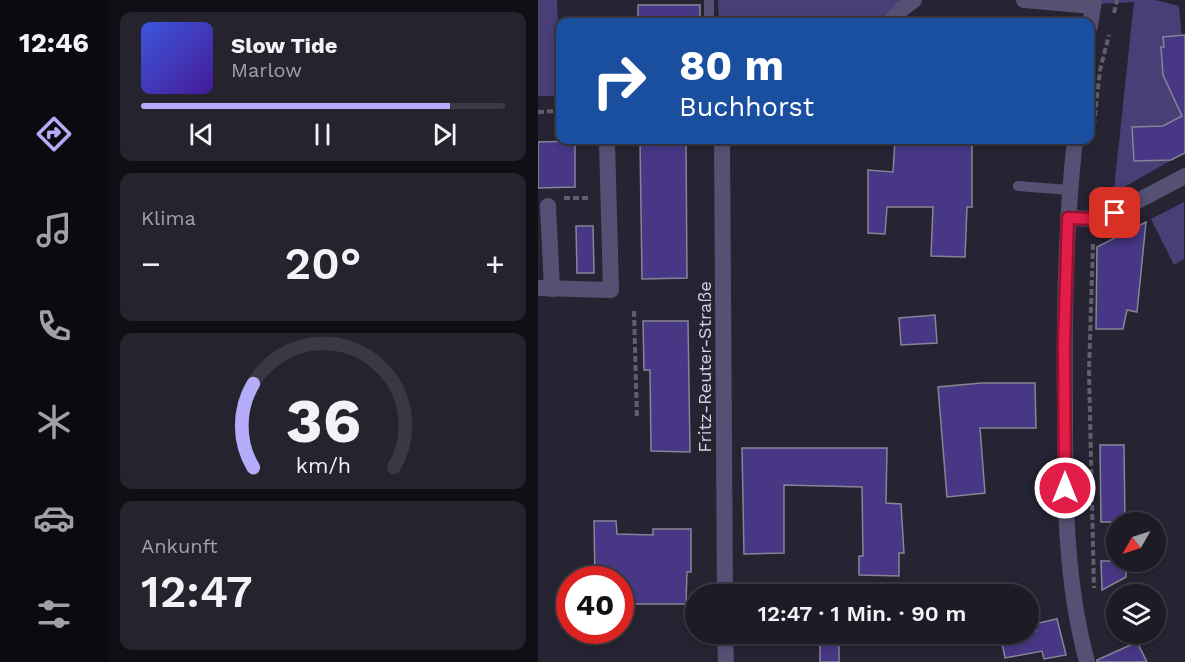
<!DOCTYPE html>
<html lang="de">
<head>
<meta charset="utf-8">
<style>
  :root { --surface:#1c1b26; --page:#25242e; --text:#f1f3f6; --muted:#a0a1a7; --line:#3a3943; --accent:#b4acf9 }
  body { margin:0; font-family:"Work Sans",sans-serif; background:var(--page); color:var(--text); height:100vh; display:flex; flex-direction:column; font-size:22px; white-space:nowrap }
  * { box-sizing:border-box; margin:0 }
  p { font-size:20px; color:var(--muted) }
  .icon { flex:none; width:33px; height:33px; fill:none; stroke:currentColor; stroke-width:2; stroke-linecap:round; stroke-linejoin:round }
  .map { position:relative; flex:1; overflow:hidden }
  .sheet { display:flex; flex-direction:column; gap:12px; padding:12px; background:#0f0f15; width:430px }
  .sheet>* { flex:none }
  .top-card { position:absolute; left:18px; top:18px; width:538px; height:126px; border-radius:12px; box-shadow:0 3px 9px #0003,0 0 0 2px var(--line); background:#1a4fa0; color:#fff; overflow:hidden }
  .needle { width:39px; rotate:231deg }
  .tools { position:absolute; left:568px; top:512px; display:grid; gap:12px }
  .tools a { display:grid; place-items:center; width:60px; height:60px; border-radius:50%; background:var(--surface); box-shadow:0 3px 9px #0003,0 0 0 2px var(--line); font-size:30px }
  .speed { position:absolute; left:18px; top:566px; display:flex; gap:12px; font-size:30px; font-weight:700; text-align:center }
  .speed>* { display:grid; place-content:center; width:78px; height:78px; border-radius:50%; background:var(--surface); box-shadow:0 3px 9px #0003,0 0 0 2px var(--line); line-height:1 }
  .speed .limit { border:9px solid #d22; background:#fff; color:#111 }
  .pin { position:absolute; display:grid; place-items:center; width:51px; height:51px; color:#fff; margin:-26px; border-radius:12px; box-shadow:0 3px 9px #0006 }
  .me { position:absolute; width:66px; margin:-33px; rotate:0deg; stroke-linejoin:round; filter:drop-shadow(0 0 4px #0008) }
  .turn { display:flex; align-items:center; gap:21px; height:126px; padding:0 24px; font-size:27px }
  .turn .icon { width:78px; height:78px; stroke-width:2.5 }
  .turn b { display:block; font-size:42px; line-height:51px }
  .big { font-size:45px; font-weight:600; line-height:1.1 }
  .sheet .card { flex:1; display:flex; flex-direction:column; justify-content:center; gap:9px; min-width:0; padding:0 21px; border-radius:12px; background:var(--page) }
  .sheet .dial { align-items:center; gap:0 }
  .dial svg { height:156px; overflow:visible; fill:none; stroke:var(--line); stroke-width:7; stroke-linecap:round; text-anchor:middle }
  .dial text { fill:var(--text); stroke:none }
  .song { display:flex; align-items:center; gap:18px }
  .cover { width:72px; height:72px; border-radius:9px; background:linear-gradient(135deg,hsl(230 70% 55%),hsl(260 70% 35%)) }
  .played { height:6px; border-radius:3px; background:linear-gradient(90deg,var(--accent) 85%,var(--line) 85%) }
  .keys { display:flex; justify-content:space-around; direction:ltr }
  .heat { display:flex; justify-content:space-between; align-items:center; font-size:33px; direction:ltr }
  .trip { position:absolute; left:147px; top:584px; width:354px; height:60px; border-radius:30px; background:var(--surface); box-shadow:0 3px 9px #0003,0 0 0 2px var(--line); font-weight:600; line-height:60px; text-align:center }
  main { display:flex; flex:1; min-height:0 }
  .tab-bar { display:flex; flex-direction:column; width:108px; justify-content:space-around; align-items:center; background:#0b0b0f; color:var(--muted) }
  .tab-bar .icon { width:42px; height:42px }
  .tab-bar .on { color:var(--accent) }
  .tab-bar b { font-size:27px; color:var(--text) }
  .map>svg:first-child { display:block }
  .green { fill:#473f75 }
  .building { fill:#473785; stroke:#868596; stroke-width:1.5 }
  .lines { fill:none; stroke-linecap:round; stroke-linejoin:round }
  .path { stroke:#605f6b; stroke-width:4; stroke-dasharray:6 3; stroke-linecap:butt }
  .service { stroke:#545174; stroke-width:10 }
  .minor { stroke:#545174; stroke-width:16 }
  .tertiary { stroke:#545174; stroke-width:16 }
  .route-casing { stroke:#92132f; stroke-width:15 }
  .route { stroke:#e11d48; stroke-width:10 }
  .labels { text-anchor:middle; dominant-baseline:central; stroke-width:6; stroke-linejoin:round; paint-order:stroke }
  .street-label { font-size:18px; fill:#d1d0da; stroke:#262432 }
</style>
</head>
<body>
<main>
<nav class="tab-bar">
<b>12:46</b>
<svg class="icon on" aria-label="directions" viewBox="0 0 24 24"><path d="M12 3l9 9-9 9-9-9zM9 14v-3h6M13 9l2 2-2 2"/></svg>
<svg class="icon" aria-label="music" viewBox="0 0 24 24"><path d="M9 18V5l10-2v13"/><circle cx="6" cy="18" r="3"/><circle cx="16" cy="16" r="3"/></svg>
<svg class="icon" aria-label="phone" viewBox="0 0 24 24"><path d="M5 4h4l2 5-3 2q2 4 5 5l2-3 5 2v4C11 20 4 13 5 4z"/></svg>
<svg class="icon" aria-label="climate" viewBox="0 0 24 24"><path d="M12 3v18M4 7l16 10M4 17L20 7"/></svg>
<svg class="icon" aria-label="car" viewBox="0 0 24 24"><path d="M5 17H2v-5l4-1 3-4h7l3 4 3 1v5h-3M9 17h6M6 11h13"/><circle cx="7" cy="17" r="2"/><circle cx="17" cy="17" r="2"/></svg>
<svg class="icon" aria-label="filters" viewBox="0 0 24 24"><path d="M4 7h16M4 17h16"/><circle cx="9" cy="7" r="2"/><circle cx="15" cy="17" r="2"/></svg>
</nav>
<section class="sheet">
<div class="card">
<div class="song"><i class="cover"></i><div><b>Slow Tide</b><p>Marlow</p></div></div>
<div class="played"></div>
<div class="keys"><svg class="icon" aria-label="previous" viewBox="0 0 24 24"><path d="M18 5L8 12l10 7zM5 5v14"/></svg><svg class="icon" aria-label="pause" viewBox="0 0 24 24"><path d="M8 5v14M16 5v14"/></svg><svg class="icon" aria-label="next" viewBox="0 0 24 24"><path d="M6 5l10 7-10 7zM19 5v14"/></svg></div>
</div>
<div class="card"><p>Klima</p>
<div class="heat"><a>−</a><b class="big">20°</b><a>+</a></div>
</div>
<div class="card dial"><svg viewBox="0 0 100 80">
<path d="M14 69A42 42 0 1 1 86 69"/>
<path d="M14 69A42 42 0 0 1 14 26" stroke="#b4acf9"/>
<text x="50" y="56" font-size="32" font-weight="700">36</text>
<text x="50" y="72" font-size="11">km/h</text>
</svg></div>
<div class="card"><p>Ankunft</p><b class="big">12:47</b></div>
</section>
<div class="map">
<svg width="647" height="662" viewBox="0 0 647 662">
  <rect width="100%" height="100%" fill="#262432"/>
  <g class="green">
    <path d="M0,0H19L22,96H0Z"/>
    <path d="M180,0H376L352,22H181Z"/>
    <path d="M543,0H617L641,6L647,71L646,153L579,191L576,189L596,2L558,4Z"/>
    <path d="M646,202V259L636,265L613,219Z"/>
  </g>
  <g class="building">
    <rect x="100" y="5" width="62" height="17"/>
    <path d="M647,35V153L633,160L596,161L594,127L625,126L644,116L625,75L623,47H626L625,37Z"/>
    <path d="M102,140H148L149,278L104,279Z"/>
    <path d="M357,140H434V207H429L427,257L393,256L395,207H349L347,234L330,233V170L355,172Z"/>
    <path d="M37,141V187L0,188V142Z"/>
    <path d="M608,222L599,312L589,310L585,329H558L559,247Z"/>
    <path d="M38,226H55L56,273H39Z"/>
    <path d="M397,315L399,343L363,345L361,318Z"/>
    <path d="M105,321H150L152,452L113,451L112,370H106Z"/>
    <path d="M443,383H497L498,428H442L447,493L409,497L400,387Z"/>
    <path d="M562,445H586L587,522H563Z"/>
    <path d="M204,448H349L348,503L363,504L366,553H361V576L321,575V556H325L324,487L246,485V553L206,554Z"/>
    <path d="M56,521H78L79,534L115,535V529H153V572H149L148,604H82V579H57Z"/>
    <path d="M563,561H588V577L564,590Z"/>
    <path d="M519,619L528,655L506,659L504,651L467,658L463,638L498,631L496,624Z"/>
    <rect x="282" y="633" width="19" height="29"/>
    <path d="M599,642L609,662H559V660Z"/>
  </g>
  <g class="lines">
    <g class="path">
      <path d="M576,13L579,0"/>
      <path d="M0,112L22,111"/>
      <path d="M555,134L562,70L571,35"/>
      <path d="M26,198H52"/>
      <path d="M555,244L551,371L556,588"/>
      <path d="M96,311L99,419"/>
    </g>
    <g class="service">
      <path d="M171,22V0"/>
      <path d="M480,186L531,190"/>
    </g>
    <g class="minor">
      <path d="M486,0L555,6"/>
      <path d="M352,22L364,9L376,0"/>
      <path d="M184,140L187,594"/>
      <path d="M10,206L14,289"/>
      <path d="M530,218L559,219L577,213L647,176"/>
      <path d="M0,288L73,290L69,140"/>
      <path d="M187,633L188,662"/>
    </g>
    <g class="tertiary">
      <path d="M552,26L556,0"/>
      <path d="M537,140C527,227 526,316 527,404C527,493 526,576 549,662"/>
    </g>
  </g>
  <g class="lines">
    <defs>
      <path id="route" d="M527,488L526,344L530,218L559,219L577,213"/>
    </defs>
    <use href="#route" class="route-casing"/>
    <use href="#route" class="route"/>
  </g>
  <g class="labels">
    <g class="street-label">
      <text transform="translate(166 367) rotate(-90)">Fritz-Reuter-Straße</text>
    </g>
  </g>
</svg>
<div class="tools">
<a><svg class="needle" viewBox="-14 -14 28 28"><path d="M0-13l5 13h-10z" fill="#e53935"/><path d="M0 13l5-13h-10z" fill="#a0a1a7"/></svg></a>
<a><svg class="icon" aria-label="layers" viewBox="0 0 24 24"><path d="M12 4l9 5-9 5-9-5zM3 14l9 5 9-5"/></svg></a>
</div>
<div class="speed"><div class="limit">40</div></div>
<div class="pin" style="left:577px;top:213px;background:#d93025"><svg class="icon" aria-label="arrive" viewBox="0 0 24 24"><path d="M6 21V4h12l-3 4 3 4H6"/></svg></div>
<svg class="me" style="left:527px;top:488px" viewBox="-20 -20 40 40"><circle r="17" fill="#e11d48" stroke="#fff" stroke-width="3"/><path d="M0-11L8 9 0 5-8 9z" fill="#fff"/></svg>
<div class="trip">12:47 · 1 Min. · 90 m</div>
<div class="top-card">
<div class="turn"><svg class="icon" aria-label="right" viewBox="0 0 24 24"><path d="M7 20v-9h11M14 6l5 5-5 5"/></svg><div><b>80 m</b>Buchhorst</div></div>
</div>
</div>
</main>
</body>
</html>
